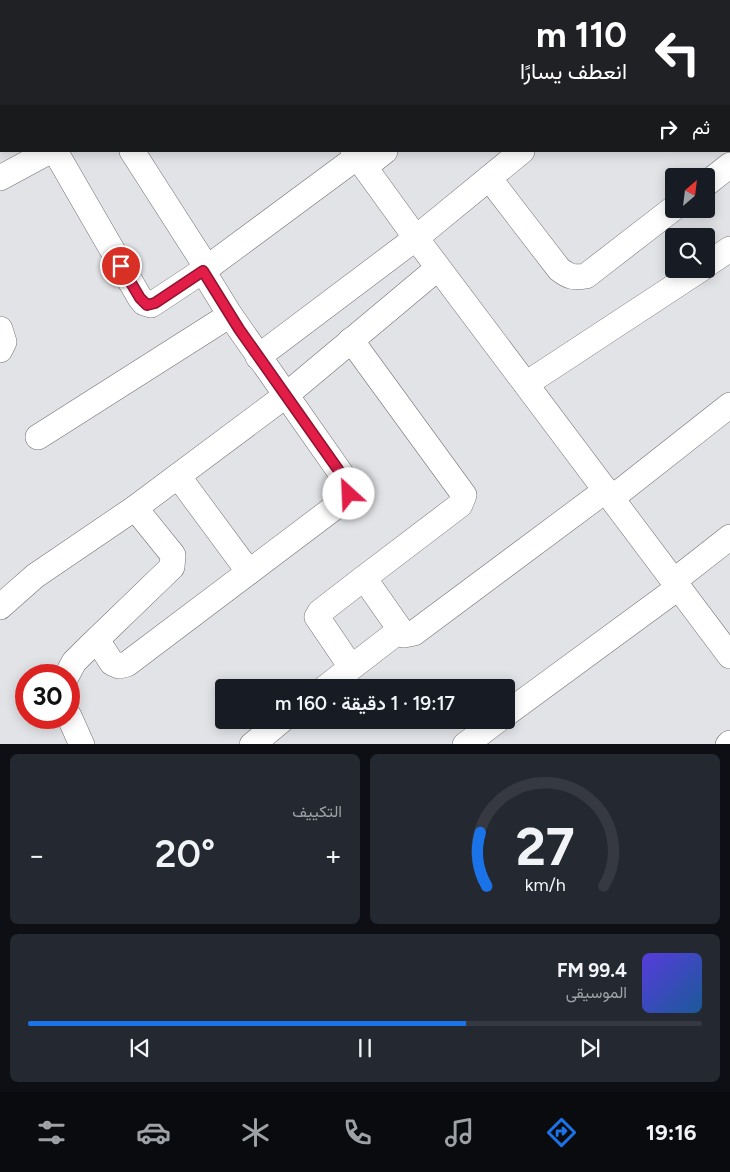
<!DOCTYPE html>
<html lang="ar">
<head>
<meta charset="utf-8">
<style>
  :root { --surface:#171b24; --page:#242831; --text:#f1f3f6; --muted:#9ea1a6; --line:#363941; --accent:#1a73e8 }
  body { margin:0; font-family:Figtree,Vazirmatn,sans-serif; background:var(--page); color:var(--text); direction:rtl; height:100vh; display:flex; flex-direction:column; font-size:19px; white-space:nowrap }
  * { box-sizing:border-box; margin:0 }
  p { font-size:16px; color:var(--muted) }
  .icon { flex:none; width:28px; height:28px; fill:none; stroke:currentColor; stroke-width:2; stroke-linecap:round; stroke-linejoin:round }
  .map { position:relative; height:744px; overflow:hidden; direction:ltr }
  .panel { display:flex; flex-direction:column; gap:10px; padding:10px; background:#0d0f14; flex:1 }
  .panel>* { flex:none }
  .guide { position:absolute; left:0px; top:0px; width:730px; height:152px; box-shadow:0 2px 12px #0003; direction:rtl; background:#202124; color:#fff; overflow:hidden }
  .needle { width:32px; rotate:28deg }
  .controls { position:absolute; left:665px; top:168px; display:grid; gap:10px }
  .controls a { display:grid; place-items:center; width:50px; height:50px; border-radius:5px; background:var(--surface); box-shadow:0 2px 12px #0003; font-size:25px }
  .speed { position:absolute; left:15px; top:664px; display:flex; gap:10px; font-size:25px; font-weight:700; text-align:center }
  .speed>* { display:grid; place-content:center; width:65px; height:65px; border-radius:50%; background:var(--surface); box-shadow:0 2px 12px #0003; line-height:1 }
  .speed .limit { border:8px solid #d22; background:#fff; color:#111 }
  .pin { position:absolute; display:grid; place-items:center; width:42px; height:42px; color:#fff; margin:-21px; border:2px solid #fff; border-radius:50%; box-shadow:0 1px 5px #0007 }
  .me { position:absolute; width:55px; margin:-28px; rotate:335deg; stroke-linejoin:round; filter:drop-shadow(0 0 4px #0008) }
  .turn { display:flex; align-items:center; gap:18px; height:105px; padding:0 20px; font-size:22px }
  .turn .icon { width:65px; height:65px; stroke-width:2.5 }
  .turn b { display:block; font-size:35px; line-height:42px }
  .then { display:flex; align-items:center; height:48px; padding:0 20px; background:#0003; gap:10px; font-size:19px }
  .big { font-size:38px; font-weight:600; line-height:1.1 }
  .panel .tile { flex:1; display:flex; flex-direction:column; justify-content:center; gap:8px; min-width:0; padding:0 18px; border-radius:8px; background:var(--page) }
  .panel .dial { align-items:center; gap:0 }
  .dial svg { height:130px; overflow:visible; fill:none; stroke:var(--line); stroke-width:7; stroke-linecap:round; text-anchor:middle }
  .dial text { fill:var(--text); stroke:none }
  .song { display:flex; align-items:center; gap:15px }
  .cover { width:60px; height:60px; border-radius:8px; background:linear-gradient(135deg,hsl(250 70% 55%),hsl(210 70% 35%)) }
  .played { height:5px; border-radius:2px; background:linear-gradient(90deg,var(--accent) 65%,var(--line) 65%) }
  .keys { display:flex; justify-content:space-around; direction:ltr }
  .heat { display:flex; justify-content:space-between; align-items:center; font-size:28px; direction:ltr }
  .panel .tiles { flex:1; display:grid; gap:10px; grid-template-columns:1fr 1fr }
  .tile:last-child { grid-column:span 2 }
  .trip { position:absolute; left:215px; top:679px; width:300px; height:50px; border-radius:5px; background:var(--surface); box-shadow:0 2px 12px #0003; font-weight:600; line-height:50px; text-align:center; direction:rtl }
  .dock { display:flex; height:80px; justify-content:space-around; align-items:center; background:#090b0e; color:var(--muted) }
  .dock .icon { width:35px; height:35px }
  .dock .selected { color:var(--accent) }
  .dock b { font-size:22px; color:var(--text) }
  .map>svg:first-child { display:block }
  .lines { fill:none; stroke-linecap:round; stroke-linejoin:round }
  .minor-casing { stroke:#717174; stroke-width:26 }
  .minor { stroke:#fff; stroke-width:25 }
  .route-casing { stroke:#92132f; stroke-width:12 }
  .route { stroke:#e11d48; stroke-width:9 }
</style>
</head>
<body>
<div class="map">
<svg width="730" height="745" viewBox="0 0 730 745">
  <rect width="100%" height="100%" fill="#e2e3e6"/>
  <g class="lines">
    <defs>
      <g id="minor">
        <path d="M531,0L532,1"/>
        <path d="M252,1L254,0"/>
        <path d="M410,1L412,0"/>
        <path d="M704,1L705,0"/>
        <path d="M55,151L140,298L144,303L151,305L207,268L357,157"/>
        <path d="M132,151L207,268"/>
        <path d="M353,151L416,238L730,656"/>
        <path d="M365,167L385,151"/>
        <path d="M0,178L50,151"/>
        <path d="M489,178L559,269C569,277 574,278 586,276L674,208"/>
        <path d="M706,184L730,165"/>
        <path d="M706,265L730,249"/>
        <path d="M0,329L4,342L0,350"/>
        <path d="M351,340L464,495L460,505L364,578L404,635L414,633L606,490"/>
        <path d="M258,357L416,238L522,151"/>
        <path d="M526,384L701,269"/>
        <path d="M38,437L230,315"/>
        <path d="M178,476L249,572"/>
        <path d="M612,498L730,405"/>
        <path d="M674,581L730,537"/>
        <path d="M0,607L35,576L135,508L285,396L438,268"/>
        <path d="M97,640L112,663L119,666L127,664L347,498L349,485L230,315L203,271"/>
        <path d="M351,667L317,617L320,612L364,578"/>
        <path d="M67,675L74,662L87,649L172,567L173,555L135,508"/>
        <path d="M325,688L400,630"/>
        <path d="M506,714L679,587"/>
        <path d="M69,716L82,745"/>
        <path d="M252,745L282,720"/>
        <path d="M465,745L498,720"/>
        <path d="M728,745L730,743"/>
      </g>
    </defs>
    <use href="#minor" class="minor-casing"/>
    <use href="#minor" class="minor"/>
  </g>
  <g class="lines">
    <defs>
      <path id="route" d="M121,266L140,298L147,305L155,303L203,271L239,329L349,485V494"/>
    </defs>
    <use href="#route" class="route-casing"/>
    <use href="#route" class="route"/>
  </g>
</svg>
<div class="controls">
<a><svg class="needle" viewBox="-14 -14 28 28"><path d="M0-13l5 13h-10z" fill="#e53935"/><path d="M0 13l5-13h-10z" fill="#9ea1a6"/></svg></a>
<a><svg class="icon" aria-label="search" viewBox="0 0 24 24"><circle cx="10" cy="10" r="6"/><path d="M15 15l6 6"/></svg></a>
</div>
<div class="speed"><div class="limit">30</div></div>
<div class="pin" style="left:121px;top:266px;background:#d93025"><svg class="icon" aria-label="arrive" viewBox="0 0 24 24"><path d="M6 21V4h12l-3 4 3 4H6"/></svg></div>
<svg class="me" style="left:349px;top:494px" viewBox="-20 -20 40 40"><circle r="19" fill="#fff"/><path d="M0-13L10 11 0 6-10 11z" fill="#e11d48"/></svg>
<div class="trip">19:17 · 1 دقيقة · 160 m</div>
<div class="guide">
<div class="turn"><svg class="icon" aria-label="left" viewBox="0 0 24 24"><path d="M17 20v-9H6M10 6l-5 5 5 5"/></svg><div><b>110 m</b>انعطف يسارًا</div></div>
<div class="then">ثم<svg class="icon" aria-label="right" viewBox="0 0 24 24"><path d="M7 20v-9h11M14 6l5 5-5 5"/></svg></div>
</div>
</div>
<section class="panel">
<div class="tiles">
<div class="tile dial"><svg viewBox="0 0 100 80">
<path d="M14 69A42 42 0 1 1 86 69"/>
<path d="M14 69A42 42 0 0 1 10 36" stroke="#1a73e8"/>
<text x="50" y="56" font-size="32" font-weight="700">27</text>
<text x="50" y="72" font-size="11">km/h</text>
</svg></div>
<div class="tile"><p>التكييف</p>
<div class="heat"><a>−</a><b class="big">20°</b><a>+</a></div>
</div>
<div class="tile">
<div class="song"><i class="cover"></i><div><b>99.4 FM</b><p>الموسيقى</p></div></div>
<div class="played"></div>
<div class="keys"><svg class="icon" aria-label="previous" viewBox="0 0 24 24"><path d="M18 5L8 12l10 7zM5 5v14"/></svg><svg class="icon" aria-label="pause" viewBox="0 0 24 24"><path d="M8 5v14M16 5v14"/></svg><svg class="icon" aria-label="next" viewBox="0 0 24 24"><path d="M6 5l10 7-10 7zM19 5v14"/></svg></div>
</div>
</div>
</section>
<nav class="dock">
<b>19:16</b>
<svg class="icon selected" aria-label="directions" viewBox="0 0 24 24"><path d="M12 3l9 9-9 9-9-9zM9 14v-3h6M13 9l2 2-2 2"/></svg>
<svg class="icon" aria-label="music" viewBox="0 0 24 24"><path d="M9 18V5l10-2v13"/><circle cx="6" cy="18" r="3"/><circle cx="16" cy="16" r="3"/></svg>
<svg class="icon" aria-label="phone" viewBox="0 0 24 24"><path d="M5 4h4l2 5-3 2q2 4 5 5l2-3 5 2v4C11 20 4 13 5 4z"/></svg>
<svg class="icon" aria-label="climate" viewBox="0 0 24 24"><path d="M12 3v18M4 7l16 10M4 17L20 7"/></svg>
<svg class="icon" aria-label="car" viewBox="0 0 24 24"><path d="M5 17H2v-5l4-1 3-4h7l3 4 3 1v5h-3M9 17h6M6 11h13"/><circle cx="7" cy="17" r="2"/><circle cx="17" cy="17" r="2"/></svg>
<svg class="icon" aria-label="filters" viewBox="0 0 24 24"><path d="M4 7h16M4 17h16"/><circle cx="9" cy="7" r="2"/><circle cx="15" cy="17" r="2"/></svg>
</nav>
</body>
</html>
